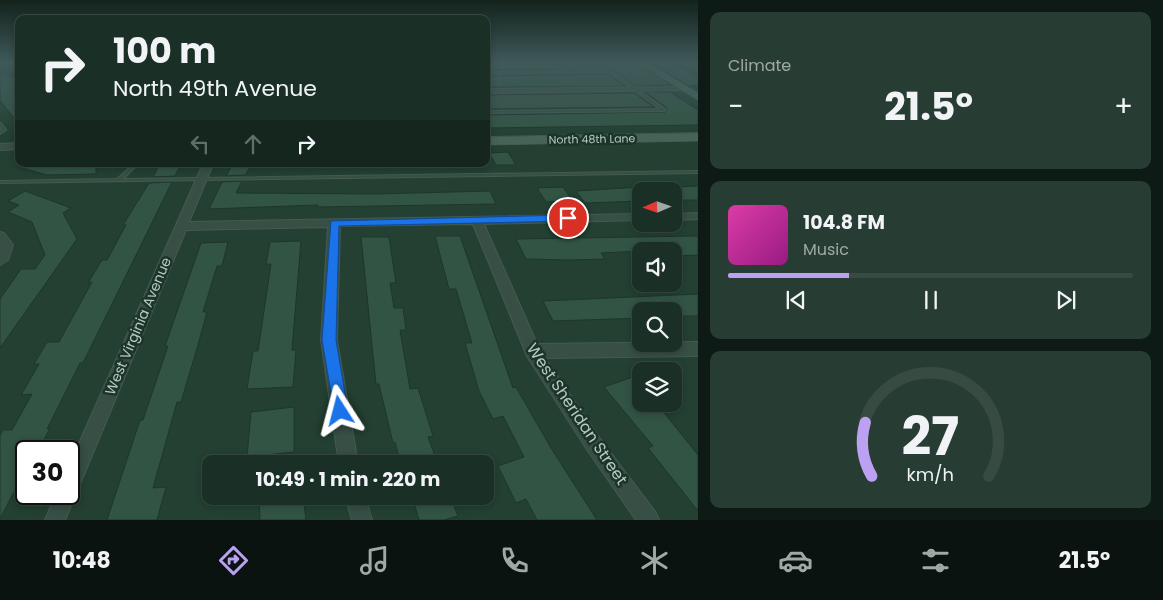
<!DOCTYPE html>
<html lang="en">
<head>
<meta charset="utf-8">
<style>
  :root { --surface:#1a3026; --page:#273c32; --text:#f1f3f6; --muted:#9fa9a7; --line:#384b43; --accent:#bca0f2 }
  body { margin:0; font-family:Poppins,sans-serif; background:var(--page); color:var(--text); height:100vh; display:flex; flex-direction:column; font-size:19px; white-space:nowrap }
  * { box-sizing:border-box; margin:0 }
  p { font-size:16px; color:var(--muted) }
  .icon { flex:none; width:28px; height:28px; fill:none; stroke:currentColor; stroke-width:2; stroke-linecap:round; stroke-linejoin:round }
  .map { position:relative; flex:1; overflow:hidden }
  .side { display:flex; flex-direction:column; gap:12px; padding:12px; background:#0e1a15; width:465px }
  .side>* { flex:none }
  .hud { position:absolute; left:15px; top:15px; width:475px; height:152px; border-radius:10px; box-shadow:0 2px 8px #0003,0 0 0 1px var(--line); background:#1a3026; color:var(--text); overflow:hidden }
  .needle { width:32px; rotate:268deg }
  .fabs { position:absolute; left:632px; top:182px; display:grid; gap:10px }
  .fabs a { display:grid; place-items:center; width:50px; height:50px; border-radius:10px; background:var(--surface); box-shadow:0 2px 8px #0003,0 0 0 1px var(--line); font-size:25px }
  .speed { position:absolute; left:15px; top:440px; display:flex; gap:10px; font-size:25px; font-weight:700; text-align:center }
  .speed>* { display:grid; place-content:center; width:65px; height:65px; border-radius:50%; background:var(--surface); box-shadow:0 2px 8px #0003,0 0 0 1px var(--line); line-height:1 }
  .speed .limit { border:2px solid #111; border-radius:8px; background:#fff; color:#111 }
  .pin { position:absolute; display:grid; place-items:center; width:42px; height:42px; color:#fff; margin:-21px; border:2px solid #fff; border-radius:50%; box-shadow:0 1px 5px #0007 }
  .me { position:absolute; width:55px; margin:-28px; rotate:351deg; stroke-linejoin:round; filter:drop-shadow(0 0 4px #0008) }
  .turn { display:flex; align-items:center; gap:18px; height:105px; padding:0 15px; font-size:22px }
  .turn .icon { width:65px; height:65px; stroke-width:2.5 }
  .turn b { display:block; font-size:35px; line-height:42px }
  .lanes { display:flex; align-items:center; height:48px; padding:0 15px; background:#0003; justify-content:center; gap:25px; direction:ltr }
  .lanes .off { opacity:.35 }
  .big { font-size:38px; font-weight:700; line-height:1.1 }
  .side .tile { flex:1; display:flex; flex-direction:column; justify-content:center; gap:8px; min-width:0; padding:0 18px; border-radius:10px; background:var(--page) }
  .side .dial { align-items:center; gap:0 }
  .dial svg { height:130px; overflow:visible; fill:none; stroke:var(--line); stroke-width:7; stroke-linecap:round; text-anchor:middle }
  .dial text { fill:var(--text); stroke:none }
  .song { display:flex; align-items:center; gap:15px }
  .cover { width:60px; height:60px; border-radius:8px; background:linear-gradient(135deg,hsl(320 70% 55%),hsl(310 70% 35%)) }
  .played { height:5px; border-radius:2px; background:linear-gradient(90deg,var(--accent) 30%,var(--line) 30%) }
  .keys { display:flex; justify-content:space-around; direction:ltr }
  .heat { display:flex; justify-content:space-between; align-items:center; font-size:28px; direction:ltr }
  .trip { position:absolute; left:202px; top:455px; width:292px; height:50px; border-radius:10px; background:var(--surface); box-shadow:0 2px 8px #0003,0 0 0 1px var(--line); font-weight:700; line-height:50px; text-align:center }
  .menu { display:flex; height:80px; justify-content:space-around; align-items:center; background:#0a130f; color:var(--muted) }
  .menu .icon { width:35px; height:35px }
  .menu .on { color:var(--accent) }
  .menu b { font-size:22px; color:var(--text) }
  main { display:flex; flex:1; min-height:0 }
  .map>svg:first-child { display:block }
  .building { fill:#325444; stroke:#1e362c }
  .lines { fill:none; stroke-linecap:round; stroke-linejoin:round }
  .lane-casing { stroke:#435b51; stroke-width:2 }
  .street-casing { stroke:#435b51; stroke-width:2 }
  .secondary-casing { stroke:#435b51; stroke-width:1 }
  .lane { fill:#374f45; fill-rule:evenodd }
  .street { fill:#374f45; fill-rule:evenodd }
  .secondary { fill:#456357; fill-rule:evenodd }
  .route { fill:#1a73e8; stroke:#114b97 }
  .labels { text-anchor:middle; dominant-baseline:central; stroke-width:5; stroke-linejoin:round; paint-order:stroke }
  .far-street-label { font-size:11px; fill:#b3cac1; stroke:#1c342a }
  .street-label { font-size:14px; fill:#b3cac1; stroke:#1c342a }
  .near-street-label { font-size:16px; fill:#b3cac1; stroke:#1c342a }
</style>
</head>
<body>
<main>
<div class="map">
<svg width="698" height="520" viewBox="0 0 698 520">
  <rect width="100%" height="100%" fill="#234032"/>
  <g class="building">
    <path d="M486,63H636L671,85L635,86L610,68L486,70Z"/>
    <path d="M652,63H672L698,77V85L689,86Z"/>
    <path d="M0,73L19,80V125L0,100Z"/>
    <path d="M608,74L625,86L486,87V76Z"/>
    <path d="M645,92H670L698,110V125L486,128V115L666,112V107Z"/>
    <path d="M634,93L654,107L486,109V95Z"/>
    <path d="M508,152L516,165H496L489,153Z"/>
    <path d="M20,164H96V174L47,175L19,167Z"/>
    <path d="M160,164H181L175,176L153,177Z"/>
    <path d="M233,164H252L245,175L226,176Z"/>
    <path d="M242,181L236,193L377,194L490,191L496,204L318,207V205L209,209L222,182Z"/>
    <path d="M172,182L83,363H80L47,429L50,428L38,451H26V475L24,480H20L0,519V435L3,430H12L32,394L21,395L39,364H34L47,342H59L92,282L88,283L102,260H107L126,225H123L149,183Z"/>
    <path d="M698,186V200H674V187Z"/>
    <path d="M563,187L573,201L546,202L537,188Z"/>
    <path d="M641,187V201L585,203L576,191Z"/>
    <path d="M25,191L71,208L63,213L77,239L0,348V299L21,269H35L45,255L32,222L8,212L19,205L8,201Z"/>
    <path d="M435,236H460L513,388L516,387L551,448L597,520H537L526,499L516,503L498,466L524,457L503,416L493,419L479,391L465,343H472L456,289H449Z"/>
    <path d="M698,236V255L674,256V251H641L601,253L605,259L570,260L526,259L516,239Z"/>
    <path d="M361,237H389L396,283H390L394,308H403L406,330H400L410,389L418,388L433,436L428,437L438,464H401L395,442L393,443L379,384H376Z"/>
    <path d="M301,241L292,350H296L293,387L247,389L253,351H258L271,264H266L270,242Z"/>
    <path d="M228,242L222,266H217L203,312H207L198,345L181,402H177L153,488L166,487L157,520H107L140,420H143L168,346H165L201,243Z"/>
    <path d="M698,294V316H674V311H641V318L553,321L543,301Z"/>
    <path d="M633,377L641,386V404H657L698,455V511L648,448L653,446L604,387Z"/>
    <path d="M294,407V452L247,457L251,412Z"/>
    <path d="M259,496H303L306,520H260Z"/>
    <path d="M412,496H450L458,516L444,520H419Z"/>
  </g>
  <g class="lines">
    <defs>
      <g id="lane">
        <path d="M685,63H688L698,68V70Z"/>
        <path d="M610,70L665,109V111L486,113V111L660,109L609,72L486,74V72Z"/>
        <path d="M0,123H1L6,130L0,134V131L2,130L0,127Z"/>
        <path d="M134,164H138L123,179L698,171V173L0,183V181L117,179Z"/>
      </g>
      <g id="street">
        <path d="M0,63H19V67L0,65Z"/>
        <path d="M686,87L687,88L684,90L486,93V89Z"/>
        <path d="M19,143V149L0,150V144Z"/>
        <path d="M203,164H213L189,222L641,214V220L484,224L537,344L698,342V356L545,358L598,436L656,513L659,520H636L586,448L527,356L473,224L340,226L337,340L358,464H339L321,340L328,227L186,230L65,520H45L56,494H69V466Z"/>
        <path d="M698,213V219L674,220V214Z"/>
        <path d="M0,232L4,233L13,245L8,260L0,265Z"/>
        <path d="M345,496H365L372,520H352Z"/>
      </g>
      <g id="secondary">
        <path d="M638,63H648L698,93V100Z"/>
        <path d="M698,133V141L486,145V137Z"/>
      </g>
    </defs>
    <use href="#lane" class="lane-casing"/>
    <use href="#street" class="street-casing"/>
    <use href="#secondary" class="secondary-casing"/>
    <use href="#lane" class="lane"/>
    <use href="#street" class="street"/>
    <use href="#secondary" class="secondary"/>
  </g>
  <linearGradient id="sky" x2="0" y2="1"><stop stop-color="#13231c"/><stop offset="0.46" stop-color="#3f595a"/><stop offset="1" stop-color="#3f595a" stop-opacity="0"/></linearGradient>
  <rect width="698" height="136" fill="url(#sky)"/>
  <path class="route" d="M568,215L573,218L572,221L339,226L336,340L348,411L346,416L340,418L335,416L322,340L331,221Z"/>
  <g class="labels">
    <g class="far-street-label">
      <text transform="translate(592 139) rotate(-1)">North 48th Lane</text>
    </g>
    <g class="street-label">
      <text transform="translate(138 326) rotate(-67)">West Virginia Avenue</text>
    </g>
    <g class="near-street-label">
      <text transform="translate(577 414) rotate(56)">West Sheridan Street</text>
    </g>
  </g>
</svg>
<div class="fabs">
<a><svg class="needle" viewBox="-14 -14 28 28"><path d="M0-13l5 13h-10z" fill="#e53935"/><path d="M0 13l5-13h-10z" fill="#9fa9a7"/></svg></a>
<a><svg class="icon" aria-label="sound" viewBox="0 0 24 24"><path d="M4 9h4l5-4v14l-5-4H4zM17 9q2 3 0 6"/></svg></a>
<a><svg class="icon" aria-label="search" viewBox="0 0 24 24"><circle cx="10" cy="10" r="6"/><path d="M15 15l6 6"/></svg></a>
<a><svg class="icon" aria-label="layers" viewBox="0 0 24 24"><path d="M12 4l9 5-9 5-9-5zM3 14l9 5 9-5"/></svg></a>
</div>
<div class="speed"><div class="limit">30</div></div>
<div class="pin" style="left:568px;top:218px;background:#d93025"><svg class="icon" aria-label="arrive" viewBox="0 0 24 24"><path d="M6 21V4h12l-3 4 3 4H6"/></svg></div>
<svg class="me" style="left:340px;top:411px" viewBox="-20 -20 40 40"><path d="M0-17L14 15 0 8-14 15z" fill="#1a73e8" stroke="#fff" stroke-width="4"/></svg>
<div class="trip">10:49 · 1 min · 220 m</div>
<div class="hud">
<div class="turn"><svg class="icon" aria-label="right" viewBox="0 0 24 24"><path d="M7 20v-9h11M14 6l5 5-5 5"/></svg><div><b>100 m</b>North 49th Avenue</div></div>
<div class="lanes"><svg class="icon off" aria-label="left" viewBox="0 0 24 24"><path d="M17 20v-9H6M10 6l-5 5 5 5"/></svg><svg class="icon off" aria-label="ahead" viewBox="0 0 24 24"><path d="M12 20V5M6 11l6-6 6 6"/></svg><svg class="icon" aria-label="right" viewBox="0 0 24 24"><path d="M7 20v-9h11M14 6l5 5-5 5"/></svg></div>
</div>
</div>
<section class="side">
<div class="tile"><p>Climate</p>
<div class="heat"><a>−</a><b class="big">21.5°</b><a>+</a></div>
</div>
<div class="tile">
<div class="song"><i class="cover"></i><div><b>104.8 FM</b><p>Music</p></div></div>
<div class="played"></div>
<div class="keys"><svg class="icon" aria-label="previous" viewBox="0 0 24 24"><path d="M18 5L8 12l10 7zM5 5v14"/></svg><svg class="icon" aria-label="pause" viewBox="0 0 24 24"><path d="M8 5v14M16 5v14"/></svg><svg class="icon" aria-label="next" viewBox="0 0 24 24"><path d="M6 5l10 7-10 7zM19 5v14"/></svg></div>
</div>
<div class="tile dial"><svg viewBox="0 0 100 80">
<path d="M14 69A42 42 0 1 1 86 69"/>
<path d="M14 69A42 42 0 0 1 10 36" stroke="#bca0f2"/>
<text x="50" y="56" font-size="32" font-weight="700">27</text>
<text x="50" y="72" font-size="11">km/h</text>
</svg></div>
</section>
</main>
<nav class="menu">
<b>10:48</b>
<svg class="icon on" aria-label="directions" viewBox="0 0 24 24"><path d="M12 3l9 9-9 9-9-9zM9 14v-3h6M13 9l2 2-2 2"/></svg>
<svg class="icon" aria-label="music" viewBox="0 0 24 24"><path d="M9 18V5l10-2v13"/><circle cx="6" cy="18" r="3"/><circle cx="16" cy="16" r="3"/></svg>
<svg class="icon" aria-label="phone" viewBox="0 0 24 24"><path d="M5 4h4l2 5-3 2q2 4 5 5l2-3 5 2v4C11 20 4 13 5 4z"/></svg>
<svg class="icon" aria-label="climate" viewBox="0 0 24 24"><path d="M12 3v18M4 7l16 10M4 17L20 7"/></svg>
<svg class="icon" aria-label="car" viewBox="0 0 24 24"><path d="M5 17H2v-5l4-1 3-4h7l3 4 3 1v5h-3M9 17h6M6 11h13"/><circle cx="7" cy="17" r="2"/><circle cx="17" cy="17" r="2"/></svg>
<svg class="icon" aria-label="filters" viewBox="0 0 24 24"><path d="M4 7h16M4 17h16"/><circle cx="9" cy="7" r="2"/><circle cx="15" cy="17" r="2"/></svg>
<b>21.5°</b>
</nav>
</body>
</html>
